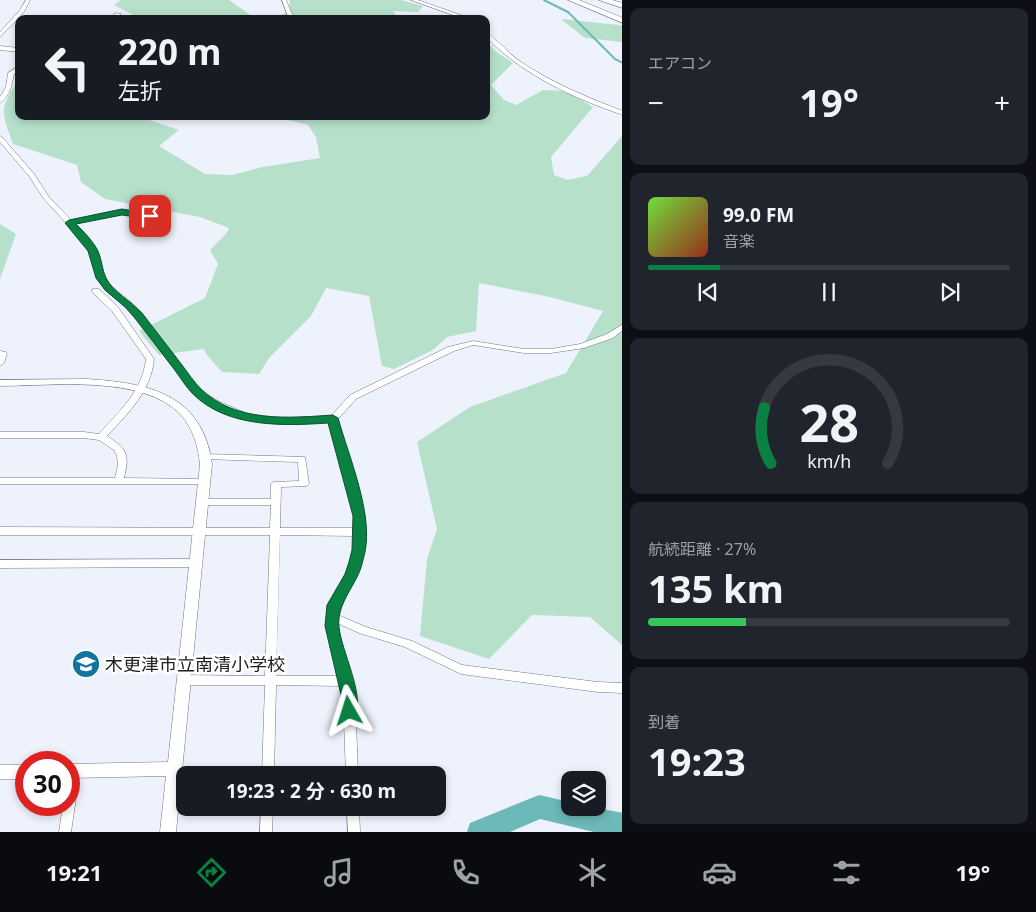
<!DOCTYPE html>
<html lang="ja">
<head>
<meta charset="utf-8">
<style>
  :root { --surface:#171b24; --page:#20242c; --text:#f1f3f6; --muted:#9ea1a6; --line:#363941; --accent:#0b8043 }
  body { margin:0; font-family:"Noto Sans","Noto Sans JP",sans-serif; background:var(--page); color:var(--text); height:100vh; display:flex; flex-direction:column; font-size:19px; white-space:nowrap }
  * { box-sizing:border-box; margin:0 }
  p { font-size:16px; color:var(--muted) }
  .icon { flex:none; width:28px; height:28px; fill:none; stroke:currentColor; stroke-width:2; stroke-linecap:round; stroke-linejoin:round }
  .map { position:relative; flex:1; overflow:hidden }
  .drawer { display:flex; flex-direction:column; gap:8px; padding:8px; background:#0d0f14; width:414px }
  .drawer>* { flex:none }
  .hud { position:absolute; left:15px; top:15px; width:475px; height:105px; border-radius:10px; box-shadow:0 2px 8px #0003; background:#171b24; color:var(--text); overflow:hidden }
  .fabs { position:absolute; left:561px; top:771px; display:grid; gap:10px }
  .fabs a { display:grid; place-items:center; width:45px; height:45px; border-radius:10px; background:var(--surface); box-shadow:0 2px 8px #0003; font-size:25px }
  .speed { position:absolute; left:15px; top:751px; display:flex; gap:10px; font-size:25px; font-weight:700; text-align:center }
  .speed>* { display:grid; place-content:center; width:65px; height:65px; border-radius:50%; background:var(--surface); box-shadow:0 2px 8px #0003; line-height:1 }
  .speed .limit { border:8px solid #d22; background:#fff; color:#111 }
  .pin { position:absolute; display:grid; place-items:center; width:42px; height:42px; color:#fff; margin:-21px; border-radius:10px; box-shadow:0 2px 8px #0006 }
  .me { position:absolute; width:55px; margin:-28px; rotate:354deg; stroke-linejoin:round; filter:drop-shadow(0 0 4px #0008) }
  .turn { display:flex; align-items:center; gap:18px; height:105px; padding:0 20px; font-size:22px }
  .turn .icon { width:65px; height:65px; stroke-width:2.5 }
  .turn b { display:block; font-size:35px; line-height:42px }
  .big { font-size:38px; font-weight:700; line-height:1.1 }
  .drawer .tile { flex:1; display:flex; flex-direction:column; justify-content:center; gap:8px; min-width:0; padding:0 18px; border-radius:10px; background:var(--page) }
  .drawer .dial { align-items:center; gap:0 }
  .dial svg { height:130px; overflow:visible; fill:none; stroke:var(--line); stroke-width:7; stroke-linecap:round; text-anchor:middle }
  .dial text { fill:var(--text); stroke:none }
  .song { display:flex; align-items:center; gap:15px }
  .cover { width:60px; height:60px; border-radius:8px; background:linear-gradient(135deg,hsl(100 70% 55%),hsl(10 70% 35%)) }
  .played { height:5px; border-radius:2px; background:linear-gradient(90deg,var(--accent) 20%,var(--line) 20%) }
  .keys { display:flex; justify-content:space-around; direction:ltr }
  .heat { display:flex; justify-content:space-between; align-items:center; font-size:28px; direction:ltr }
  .charge { height:8px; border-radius:4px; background:linear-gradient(90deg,#34c759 27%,var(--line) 0) }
  .trip { position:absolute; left:176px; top:766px; width:270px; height:50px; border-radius:10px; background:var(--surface); box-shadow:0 2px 8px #0003; font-weight:700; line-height:50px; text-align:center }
  .tabs { display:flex; height:80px; justify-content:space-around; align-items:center; background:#090b0e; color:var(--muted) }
  .tabs .icon { width:35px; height:35px }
  .tabs .current { color:var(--accent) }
  .tabs b { font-size:22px; color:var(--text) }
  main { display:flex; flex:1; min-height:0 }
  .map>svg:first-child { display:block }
  .green { fill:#b6e0ca }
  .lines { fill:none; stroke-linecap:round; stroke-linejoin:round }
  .stream { stroke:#6db8b9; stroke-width:2 }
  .river { fill:#6db8b9; fill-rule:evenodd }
  .street-casing { stroke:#72767f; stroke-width:1 }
  .secondary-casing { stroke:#72767f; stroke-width:1 }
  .highway-casing { stroke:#72767f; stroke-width:1 }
  .street { fill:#fff; fill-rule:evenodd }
  .secondary { fill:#fff; fill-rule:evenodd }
  .highway { fill:#fff; fill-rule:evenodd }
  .route { fill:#0b8043; stroke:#07532c }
  .labels { text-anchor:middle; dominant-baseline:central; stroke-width:5; stroke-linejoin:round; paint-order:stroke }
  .near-poi-label { font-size:18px; fill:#202125; stroke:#fff; text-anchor:start }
</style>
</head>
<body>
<main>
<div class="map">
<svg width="623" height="832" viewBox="0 0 623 832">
  <rect width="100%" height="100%" fill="#edf2fc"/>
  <g class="green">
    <path d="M121,0H229L256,19H141L114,5Z"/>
    <path d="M290,0H401L423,6L418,12L393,11L398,19H270L289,12Z"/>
    <path d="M561,19L619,25L622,26V42L585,38Z"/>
    <path d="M486,40L494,50L513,63L491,85L504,100L516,105L543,90L566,91L593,107L551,157L554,175L568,180L587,176L622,136V645L590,617L532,615L489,659L420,636L427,559L437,529L417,442L470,407L566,373L603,311L550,297L479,283L476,331L447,337L433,350L394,369L382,366L369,296L326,288L311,316L269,358L259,374L222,372L206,354L204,349L159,355L139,331L205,298L218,264L210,250L226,234L229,228L200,217L105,199L81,182L77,165L13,144C0,107 0,111 19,78V116H137L179,130L159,146L205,174L232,175L263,167L320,158L316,137L308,125L272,116H486Z"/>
    <path d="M0,224L16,234L0,279Z"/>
  </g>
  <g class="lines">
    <path class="stream" d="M544,0L568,12L615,59L623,63"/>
    <path class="river" d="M539,795L570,802V808H597L623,813V832H594L540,819L510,832H467L470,823Z"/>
    <defs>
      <g id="street">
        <path d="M26,0H30L24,12L0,37V32L20,10Z"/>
        <path d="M282,0H286L294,19H289Z"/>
        <path d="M411,0H418L472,19H464Z"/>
        <path d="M116,13L121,14L115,19H110Z"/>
        <path d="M486,32C498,40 507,52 518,60C550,82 586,97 623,111V115C573,98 523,75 486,37Z"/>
        <path d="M0,46L19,48V52L0,50Z"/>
        <path d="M19,66V71L14,74C12,85 10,96 0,103V97L6,87L8,73Z"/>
        <path d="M0,136L2,137L34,174L49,197L71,220L122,210L163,215L164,216L161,218L122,214L75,224L88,237L97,251L105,278L111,286L132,303L200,390L218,401L248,414L278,418L331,416L350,395L448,347L473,341L524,349H551L580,344L607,334L623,324V330L613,338L584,348L551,353H524L473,345L454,351L356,399L338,419L365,516C364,536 364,555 356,575C350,589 340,599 338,615L366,627L412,641L462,665L598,682L623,683V693L598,692L461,674L405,647L359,633L337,623L355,695L358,775H346L343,695L341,686L276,685L274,775H262L265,685H183L179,683L177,680L179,677L183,675L265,676L270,535H0V527L270,528L271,505H202L199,504L197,502L199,500L202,499H271V484L273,482L299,481L298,462L202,459L200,457L202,455L205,454L305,457L309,484L307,486L281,487L280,528H355V516L329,422L278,423L247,419L228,413L212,405L194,394L126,307L105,290L97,278L89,251L82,240L44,199L29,176L0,142ZM280,535L354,536V550L346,575L329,605L326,626L339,676H276Z"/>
        <path d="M93,289H99L118,307L154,359C151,392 128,413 107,436C127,449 130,454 124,478L204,479L207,480L209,482L207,484H0V478H115L118,465L117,456L114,450L99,440L84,438H0V432H84L99,434C120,410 142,392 146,359L112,311L93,293L92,291Z"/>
        <path d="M0,351L6,352L7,354L4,363L0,366Z"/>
        <path d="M195,559L199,560L200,563L199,566L195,567L0,568V560Z"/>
        <path d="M74,766L78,767L80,771L71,832H59L63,805H69V769L70,767Z"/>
        <path d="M261,808H273L272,832H260Z"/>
        <path d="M347,808H359L360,832H348Z"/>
      </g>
      <g id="secondary">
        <path d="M87,379C148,383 202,393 212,464L176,832H160L166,776L69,778V764L168,762L200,464C198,446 193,429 181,415C143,374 51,386 0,386V380Z"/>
        <rect x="0" y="765" width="26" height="14"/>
      </g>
      <g id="highway">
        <path d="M568,0H579L623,18V23Z"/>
        <path d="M599,0H612L623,3V8Z"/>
      </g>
    </defs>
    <use href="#street" class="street-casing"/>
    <use href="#secondary" class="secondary-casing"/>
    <use href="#highway" class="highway-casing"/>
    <use href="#street" class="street"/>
    <use href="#secondary" class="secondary"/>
    <use href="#highway" class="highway"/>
  </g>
  <path class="route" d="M122,209L150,214L155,216L150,219L122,215L76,224C84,232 93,241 98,251C102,260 102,270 106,278C113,292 131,301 142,313C155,330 169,348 182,365C188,373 194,382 201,389C236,423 289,418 333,415L338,418C349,457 373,513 365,552C363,560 361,570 357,577C349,593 337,608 339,627C341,650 365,695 355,715L349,717L344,715L342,711L341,695L325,626L327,605L345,574L349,562L352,550L353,516L328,423C284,426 227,428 193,394C186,387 180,377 174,369C161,352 148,335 135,318L125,307L105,290L96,278L88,251L65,223L69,220Z"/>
  <defs>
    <symbol id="school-disc" viewBox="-11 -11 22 22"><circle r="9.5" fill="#1073a0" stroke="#fff"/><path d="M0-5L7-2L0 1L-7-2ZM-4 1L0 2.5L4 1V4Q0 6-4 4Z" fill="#fff"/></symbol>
  </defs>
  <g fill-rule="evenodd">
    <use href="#school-disc" x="70" y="648" width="32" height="32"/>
  </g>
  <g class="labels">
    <g class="near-poi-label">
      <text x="105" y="664">木更津市立南清小学校</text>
    </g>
  </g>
</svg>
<div class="fabs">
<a><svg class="icon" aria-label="layers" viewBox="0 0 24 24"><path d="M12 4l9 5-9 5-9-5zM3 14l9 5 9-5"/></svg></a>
</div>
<div class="speed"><div class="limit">30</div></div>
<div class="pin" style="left:150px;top:216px;background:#d93025"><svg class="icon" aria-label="arrive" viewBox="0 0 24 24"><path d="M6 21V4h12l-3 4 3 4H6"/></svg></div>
<svg class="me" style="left:349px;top:711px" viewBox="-20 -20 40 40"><path d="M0-17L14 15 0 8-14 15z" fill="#0b8043" stroke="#fff" stroke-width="4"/></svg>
<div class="trip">19:23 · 2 分 · 630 m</div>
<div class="hud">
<div class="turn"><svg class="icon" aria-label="left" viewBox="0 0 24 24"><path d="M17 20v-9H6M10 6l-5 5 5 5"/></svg><div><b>220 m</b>左折</div></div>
</div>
</div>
<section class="drawer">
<div class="tile"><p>エアコン</p>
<div class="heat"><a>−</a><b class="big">19°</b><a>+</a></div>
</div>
<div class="tile">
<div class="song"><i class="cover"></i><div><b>99.0 FM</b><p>音楽</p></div></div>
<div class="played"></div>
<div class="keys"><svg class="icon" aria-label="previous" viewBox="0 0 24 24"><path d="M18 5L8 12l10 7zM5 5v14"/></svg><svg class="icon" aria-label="pause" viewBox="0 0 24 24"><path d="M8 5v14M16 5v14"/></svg><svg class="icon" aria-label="next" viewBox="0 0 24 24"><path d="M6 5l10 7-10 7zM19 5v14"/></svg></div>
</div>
<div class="tile dial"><svg viewBox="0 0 100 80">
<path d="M14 69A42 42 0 1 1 86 69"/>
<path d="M14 69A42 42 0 0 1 10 35" stroke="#0b8043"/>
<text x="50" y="56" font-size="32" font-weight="700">28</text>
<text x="50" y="72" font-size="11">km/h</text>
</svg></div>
<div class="tile"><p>航続距離 · 27%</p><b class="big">135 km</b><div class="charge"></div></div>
<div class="tile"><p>到着</p><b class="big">19:23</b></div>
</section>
</main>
<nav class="tabs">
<b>19:21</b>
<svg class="icon current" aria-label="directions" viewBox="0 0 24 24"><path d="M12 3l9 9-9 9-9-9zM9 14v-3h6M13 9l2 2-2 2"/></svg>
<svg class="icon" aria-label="music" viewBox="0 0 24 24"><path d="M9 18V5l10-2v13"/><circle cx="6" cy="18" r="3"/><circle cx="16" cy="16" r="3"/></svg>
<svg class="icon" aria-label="phone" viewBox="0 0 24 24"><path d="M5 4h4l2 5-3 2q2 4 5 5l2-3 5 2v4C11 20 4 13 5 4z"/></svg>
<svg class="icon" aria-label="climate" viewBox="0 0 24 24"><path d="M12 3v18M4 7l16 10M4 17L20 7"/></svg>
<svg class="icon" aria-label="car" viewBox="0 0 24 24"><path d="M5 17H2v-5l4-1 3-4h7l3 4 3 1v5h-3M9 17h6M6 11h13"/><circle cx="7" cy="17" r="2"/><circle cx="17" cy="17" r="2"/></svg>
<svg class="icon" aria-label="filters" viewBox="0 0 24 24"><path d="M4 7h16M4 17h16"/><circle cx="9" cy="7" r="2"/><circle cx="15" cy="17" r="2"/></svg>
<b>19°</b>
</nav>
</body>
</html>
